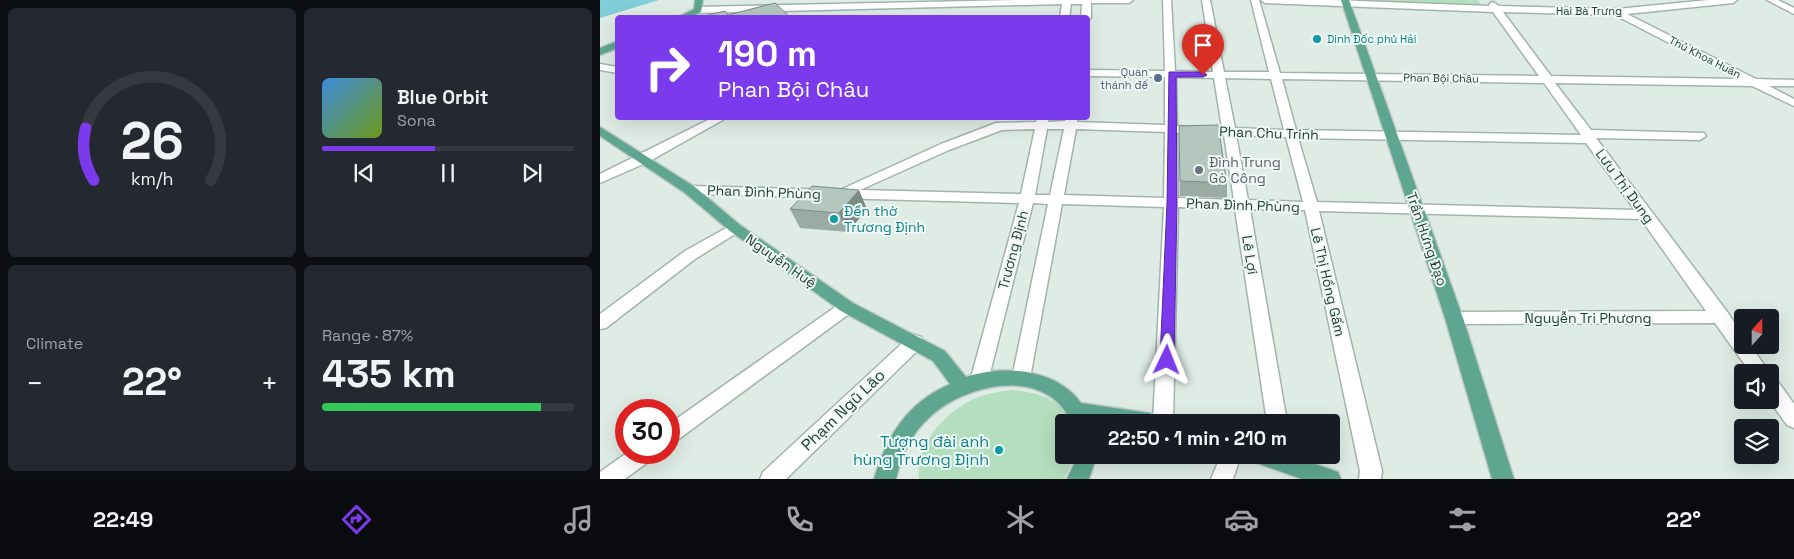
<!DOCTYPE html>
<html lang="en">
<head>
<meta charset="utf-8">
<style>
  :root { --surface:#171b24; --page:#242831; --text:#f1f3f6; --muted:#9ea1a6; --line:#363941; --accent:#7c3aed }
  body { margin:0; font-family:"Space Grotesk",sans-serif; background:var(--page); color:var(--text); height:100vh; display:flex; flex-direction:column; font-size:19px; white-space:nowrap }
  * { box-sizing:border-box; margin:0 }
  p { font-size:16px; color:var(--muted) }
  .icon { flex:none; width:28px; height:28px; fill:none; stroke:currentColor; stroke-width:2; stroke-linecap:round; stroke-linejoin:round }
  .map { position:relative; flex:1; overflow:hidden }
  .sheet { display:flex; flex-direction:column; gap:8px; padding:8px; background:#0d0f14; width:600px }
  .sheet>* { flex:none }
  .hud { position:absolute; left:15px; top:15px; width:475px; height:105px; border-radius:5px; box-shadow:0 5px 20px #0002; background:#7c3aed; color:#fff; overflow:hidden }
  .needle { width:32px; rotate:21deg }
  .tools { position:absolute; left:1134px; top:309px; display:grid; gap:10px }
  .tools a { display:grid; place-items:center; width:45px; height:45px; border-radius:5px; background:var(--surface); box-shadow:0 5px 20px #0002; font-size:25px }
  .speed { position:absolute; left:15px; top:399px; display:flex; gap:10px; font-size:25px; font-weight:700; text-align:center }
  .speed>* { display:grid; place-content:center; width:65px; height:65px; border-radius:50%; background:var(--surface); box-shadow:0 5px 20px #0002; line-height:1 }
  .speed .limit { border:8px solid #d22; background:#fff; color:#111 }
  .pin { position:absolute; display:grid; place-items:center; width:42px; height:42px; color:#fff; margin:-51px -21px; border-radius:50% 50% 50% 0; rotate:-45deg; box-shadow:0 0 5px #0007 }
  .pin .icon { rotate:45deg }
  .me { position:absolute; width:55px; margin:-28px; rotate:2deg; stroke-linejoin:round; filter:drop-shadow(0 0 4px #0008) }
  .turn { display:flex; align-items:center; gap:18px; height:105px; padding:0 20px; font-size:22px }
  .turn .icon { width:65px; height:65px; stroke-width:2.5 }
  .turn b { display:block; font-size:35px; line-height:42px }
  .big { font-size:38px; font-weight:700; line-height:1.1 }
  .sheet .widget { flex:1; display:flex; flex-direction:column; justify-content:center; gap:8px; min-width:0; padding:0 18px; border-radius:8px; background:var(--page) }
  .sheet .dial { align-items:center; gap:0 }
  .dial svg { height:130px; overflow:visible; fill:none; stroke:var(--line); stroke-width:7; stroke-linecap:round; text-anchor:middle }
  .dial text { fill:var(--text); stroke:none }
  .song { display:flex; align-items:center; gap:15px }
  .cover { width:60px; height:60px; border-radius:8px; background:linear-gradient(135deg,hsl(210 70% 55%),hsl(80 70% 35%)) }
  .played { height:5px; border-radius:2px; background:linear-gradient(90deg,var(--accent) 45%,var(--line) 45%) }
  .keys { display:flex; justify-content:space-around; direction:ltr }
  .heat { display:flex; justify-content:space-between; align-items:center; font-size:28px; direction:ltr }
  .charge { height:8px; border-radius:4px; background:linear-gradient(90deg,#34c759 87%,var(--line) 0) }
  .sheet .tiles { flex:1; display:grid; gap:8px; grid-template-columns:repeat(2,1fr) }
  .trip { position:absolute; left:455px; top:414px; width:285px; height:50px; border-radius:5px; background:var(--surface); box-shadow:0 5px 20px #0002; font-weight:700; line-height:50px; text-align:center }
  .tabs { display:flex; height:80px; justify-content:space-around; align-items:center; background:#090b0e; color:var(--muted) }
  .tabs .icon { width:35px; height:35px }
  .tabs .current { color:var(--accent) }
  .tabs b { font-size:22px; color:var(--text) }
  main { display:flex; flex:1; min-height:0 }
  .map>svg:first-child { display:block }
  .green { fill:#b4dfbe }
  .water { fill:#80ced7 }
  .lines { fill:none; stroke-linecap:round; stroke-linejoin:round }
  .minor-casing { stroke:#a1b4ac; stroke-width:3 }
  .major-casing { stroke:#c0c9c6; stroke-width:3 }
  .minor { fill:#fff; fill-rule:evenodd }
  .major { fill:#5ea690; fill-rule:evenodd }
  .wall { fill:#9aaba3 }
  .shaded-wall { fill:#7d8b85 }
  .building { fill:#b3c7be; stroke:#7d8b85 }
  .route { fill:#7c3aed; stroke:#51269a }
  .culture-dot { fill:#0f9aa8; stroke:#eff8f3; stroke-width:2 }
  .service-dot { fill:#5c6f8a; stroke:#eff8f3; stroke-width:2 }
  .worship-dot { fill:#6b7280; stroke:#eff8f3; stroke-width:2 }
  .labels { text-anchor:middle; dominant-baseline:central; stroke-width:4; stroke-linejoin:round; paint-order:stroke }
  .far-street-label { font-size:11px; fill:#1e3d33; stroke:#eff8f3 }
  .far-culture-label { font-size:11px; fill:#0d838f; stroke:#eff8f3; text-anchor:start }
  .far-service-label { font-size:11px; fill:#4e5e75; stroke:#eff8f3; text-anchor:end }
  .street-label { font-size:14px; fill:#1e3d33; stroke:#eff8f3 }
  .worship-label { font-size:14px; fill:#5b616d; stroke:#eff8f3; text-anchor:start }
  .culture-label { font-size:14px; fill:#0d838f; stroke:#eff8f3; text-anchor:start }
  .near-street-label { font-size:16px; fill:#1e3d33; stroke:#eff8f3 }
  .near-culture-label { font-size:16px; fill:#0d838f; stroke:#eff8f3; text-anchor:end }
</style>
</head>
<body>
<main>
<section class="sheet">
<div class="tiles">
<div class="widget dial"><svg viewBox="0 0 100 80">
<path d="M14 69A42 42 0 1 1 86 69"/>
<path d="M14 69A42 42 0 0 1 9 37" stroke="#7c3aed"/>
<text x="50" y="56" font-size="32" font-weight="700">26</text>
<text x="50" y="72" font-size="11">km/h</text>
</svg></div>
<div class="widget">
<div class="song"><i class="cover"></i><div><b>Blue Orbit</b><p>Sona</p></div></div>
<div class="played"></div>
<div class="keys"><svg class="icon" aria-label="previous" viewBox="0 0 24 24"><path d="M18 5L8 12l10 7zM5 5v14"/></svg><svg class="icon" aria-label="pause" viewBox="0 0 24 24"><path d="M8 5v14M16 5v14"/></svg><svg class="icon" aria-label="next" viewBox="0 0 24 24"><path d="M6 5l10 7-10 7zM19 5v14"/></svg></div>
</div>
<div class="widget"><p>Climate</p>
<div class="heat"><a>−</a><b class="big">22°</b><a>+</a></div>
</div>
<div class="widget"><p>Range · 87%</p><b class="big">435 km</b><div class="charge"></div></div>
</div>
</section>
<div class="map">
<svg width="1194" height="479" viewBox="0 0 1194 479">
  <rect width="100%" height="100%" fill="#deece5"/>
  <g class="green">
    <path d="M749,0H878L882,6L873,9Z"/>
    <path d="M412,390C434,392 463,398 470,422H464V455H473L472,462L464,479H319C316,447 341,416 368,402C382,394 397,392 412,390Z"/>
  </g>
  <path class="water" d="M0,0H59L0,18Z"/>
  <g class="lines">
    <defs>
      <g id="minor">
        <path d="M416,0H533L529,3H491V18L488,20V18H481L482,4H471L469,18H460L462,4L98,13L94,10L98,7Z"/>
        <path d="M563,0H571L575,71L613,72L602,0H610L624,72H669L651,0H659L680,73L939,76L893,12L665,3L661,0H733L889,6L890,3L893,2L899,6L1017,9L1108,0H1137L1133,3L1027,14L1156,79L1194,80V86H1169L1194,99V106L1152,86L955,83L991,130L1104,133L1106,136L1100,140L996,138L1128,313L1142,334V345H1150L1169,372H1150L1115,323L854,324L848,323L845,318L848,313L854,312L1106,311L1041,219L719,211L782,471L781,479H759L760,471L705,210L650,209L687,422H667L635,209L578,207L573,422H553L564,207L462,204L430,378L428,383L421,386L414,383L412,378L448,204L433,203L388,381L386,386L379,389L372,386L370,381L419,203L90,194L83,190L90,186L240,190L341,144L396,123L436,122L437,118H449L448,122L465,121L466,118H478L477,122L565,125V77L488,76V70L565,71ZM903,12L1015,15L1139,79L951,76ZM576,77L614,78L622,128L577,126ZM625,78L671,79L684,130L635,128ZM682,79L944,83L981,135L696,130ZM435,129L421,194L260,190L349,150L402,130ZM447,129H464L450,195H435ZM476,129L565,132L564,198L464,195ZM577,133L624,135L634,200L578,198ZM636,135L686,137L703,202L648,200ZM698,138L986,143L1035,210L717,202Z"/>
        <path d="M1167,0H1178L1194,8V14Z"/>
        <path d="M0,64L18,67V73L0,70Z"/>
        <path d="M112,118H126L48,162L0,183V174Z"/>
        <path d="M135,223L140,225L142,228L140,231L95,259L6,328L0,329V314L85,251Z"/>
        <path d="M247,301L253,303L255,307L253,311L76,441L69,444V424L241,303Z"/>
        <path d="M315,335L321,337L324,342L321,347L186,479H160L163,472L309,337Z"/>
        <path d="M1170,378L1177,380L1194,404V428L1187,425L1169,400Z"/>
        <path d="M28,452H55L52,459L25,479H0V472Z"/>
        <path d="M621,455H641L633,479H611Z"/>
      </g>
      <g id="major">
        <path d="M95,0H103L101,12L89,18H76L94,9Z"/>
        <path d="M741,0H749L863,318L914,479H892L845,318Z"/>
        <path d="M18,41V48L0,55V48Z"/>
        <path d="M0,127L95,187L140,225L253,303L345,351L366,377C403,364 457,369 481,403L549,413L556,416L559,422H471C447,366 366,383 330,417C311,434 302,454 296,479H274C287,435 307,403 350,384L333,361L241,311L130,231L85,193L0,136Z"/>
        <path d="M474,455H494V464L489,479H467L474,464Z"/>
        <path d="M651,455H689L738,472L741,479H702L654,462Z"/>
      </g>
    </defs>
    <use href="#minor" class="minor-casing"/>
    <use href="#major" class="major-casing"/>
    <use href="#minor" class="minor"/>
    <use href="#major" class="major"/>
  </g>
  <g class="wall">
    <path d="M579,126L627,183V198L580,196Z"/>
    <path d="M190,209H267L248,232L200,228Z"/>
  </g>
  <path class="shaded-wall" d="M259,190L267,209L248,232L239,213Z"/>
  <g class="building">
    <path d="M175,3L191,18H95L125,11L128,15Z"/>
    <path d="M618,125L627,183L580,181L579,126Z"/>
    <path d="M212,186L259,190L239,213L190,209Z"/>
  </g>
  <path class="route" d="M569,72H603L607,75L603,77H576L577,203L574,360L572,364L567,366L562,364L560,360L567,203Z"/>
  <g class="culture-dot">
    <circle cx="717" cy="39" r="5"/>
    <circle cx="234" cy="219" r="5"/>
    <circle cx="399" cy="450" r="5"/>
  </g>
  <circle class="service-dot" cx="558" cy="78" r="5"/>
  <circle class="worship-dot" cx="599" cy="170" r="5"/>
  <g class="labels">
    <g class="far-street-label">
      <text x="989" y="11">Hai Bà Trưng</text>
      <text transform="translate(1105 57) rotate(27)">Thủ Khoa Huân</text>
      <text transform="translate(841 78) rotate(1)">Phan Bội Châu</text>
    </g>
    <g class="far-culture-label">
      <text x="727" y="39">Dinh Đốc phủ Hải</text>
    </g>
    <g class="far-service-label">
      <text x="548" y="72">Quan<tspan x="548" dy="13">thánh đế</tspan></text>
    </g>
    <g class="street-label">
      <text transform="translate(669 133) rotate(2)">Phan Chu Trinh</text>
      <text transform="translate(1025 186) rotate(54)">Lưu Thị Dung</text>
      <text transform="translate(164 192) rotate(2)">Phan Đình Phùng</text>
      <text transform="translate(643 205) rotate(2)">Phan Đình Phùng</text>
      <text transform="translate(827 239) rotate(71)">Trần Hưng Đạo</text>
      <text transform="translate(413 250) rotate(-75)">Trương Định</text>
      <text transform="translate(650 255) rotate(81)">Lê Lợi</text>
      <text transform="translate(181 261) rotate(35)">Nguyễn Huệ</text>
      <text transform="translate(728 282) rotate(77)">Lê Thị Hồng Gấm</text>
      <text x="988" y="318">Nguyễn Tri Phương</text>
    </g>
    <g class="worship-label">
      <text x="609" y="162">Đình Trung<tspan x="609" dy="16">Gò Công</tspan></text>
    </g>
    <g class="culture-label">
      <text x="244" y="211">Đền thờ<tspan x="244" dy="16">Trương Định</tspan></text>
    </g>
    <g class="near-street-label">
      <text transform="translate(243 410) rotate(-44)">Phạm Ngũ Lão</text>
    </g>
    <g class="near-culture-label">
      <text x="389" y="441">Tượng đài anh<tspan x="389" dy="18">hùng Trương Định</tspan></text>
    </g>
  </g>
</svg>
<div class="tools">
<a><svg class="needle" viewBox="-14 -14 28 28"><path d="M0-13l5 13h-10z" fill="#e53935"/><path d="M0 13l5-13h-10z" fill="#9ea1a6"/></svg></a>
<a><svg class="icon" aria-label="sound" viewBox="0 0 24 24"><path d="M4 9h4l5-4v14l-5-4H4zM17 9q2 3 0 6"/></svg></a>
<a><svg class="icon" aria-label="layers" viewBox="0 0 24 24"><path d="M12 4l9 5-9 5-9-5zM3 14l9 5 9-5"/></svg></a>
</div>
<div class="speed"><div class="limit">30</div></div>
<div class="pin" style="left:603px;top:75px;background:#d93025"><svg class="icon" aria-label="arrive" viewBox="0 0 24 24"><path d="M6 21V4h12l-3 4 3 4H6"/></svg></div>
<svg class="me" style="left:567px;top:360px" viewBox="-20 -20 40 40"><path d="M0-17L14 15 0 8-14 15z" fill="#7c3aed" stroke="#fff" stroke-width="4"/></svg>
<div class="trip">22:50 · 1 min · 210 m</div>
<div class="hud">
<div class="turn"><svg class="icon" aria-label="right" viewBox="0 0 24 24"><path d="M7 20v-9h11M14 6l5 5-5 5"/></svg><div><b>190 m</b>Phan Bội Châu</div></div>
</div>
</div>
</main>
<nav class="tabs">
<b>22:49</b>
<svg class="icon current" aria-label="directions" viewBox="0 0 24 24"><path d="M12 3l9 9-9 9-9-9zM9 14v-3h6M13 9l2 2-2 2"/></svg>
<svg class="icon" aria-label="music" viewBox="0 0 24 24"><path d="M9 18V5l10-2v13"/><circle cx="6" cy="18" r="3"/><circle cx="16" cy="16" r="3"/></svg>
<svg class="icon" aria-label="phone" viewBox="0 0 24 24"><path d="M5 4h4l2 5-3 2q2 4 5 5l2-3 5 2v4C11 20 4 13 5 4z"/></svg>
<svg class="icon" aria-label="climate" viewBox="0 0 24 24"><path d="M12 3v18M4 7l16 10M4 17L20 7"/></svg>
<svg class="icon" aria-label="car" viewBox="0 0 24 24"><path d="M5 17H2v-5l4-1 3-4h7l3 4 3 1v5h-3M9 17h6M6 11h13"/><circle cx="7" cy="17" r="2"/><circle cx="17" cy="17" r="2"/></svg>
<svg class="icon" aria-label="filters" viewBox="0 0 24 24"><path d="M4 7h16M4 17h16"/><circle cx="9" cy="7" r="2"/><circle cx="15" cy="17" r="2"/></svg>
<b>22°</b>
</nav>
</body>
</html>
